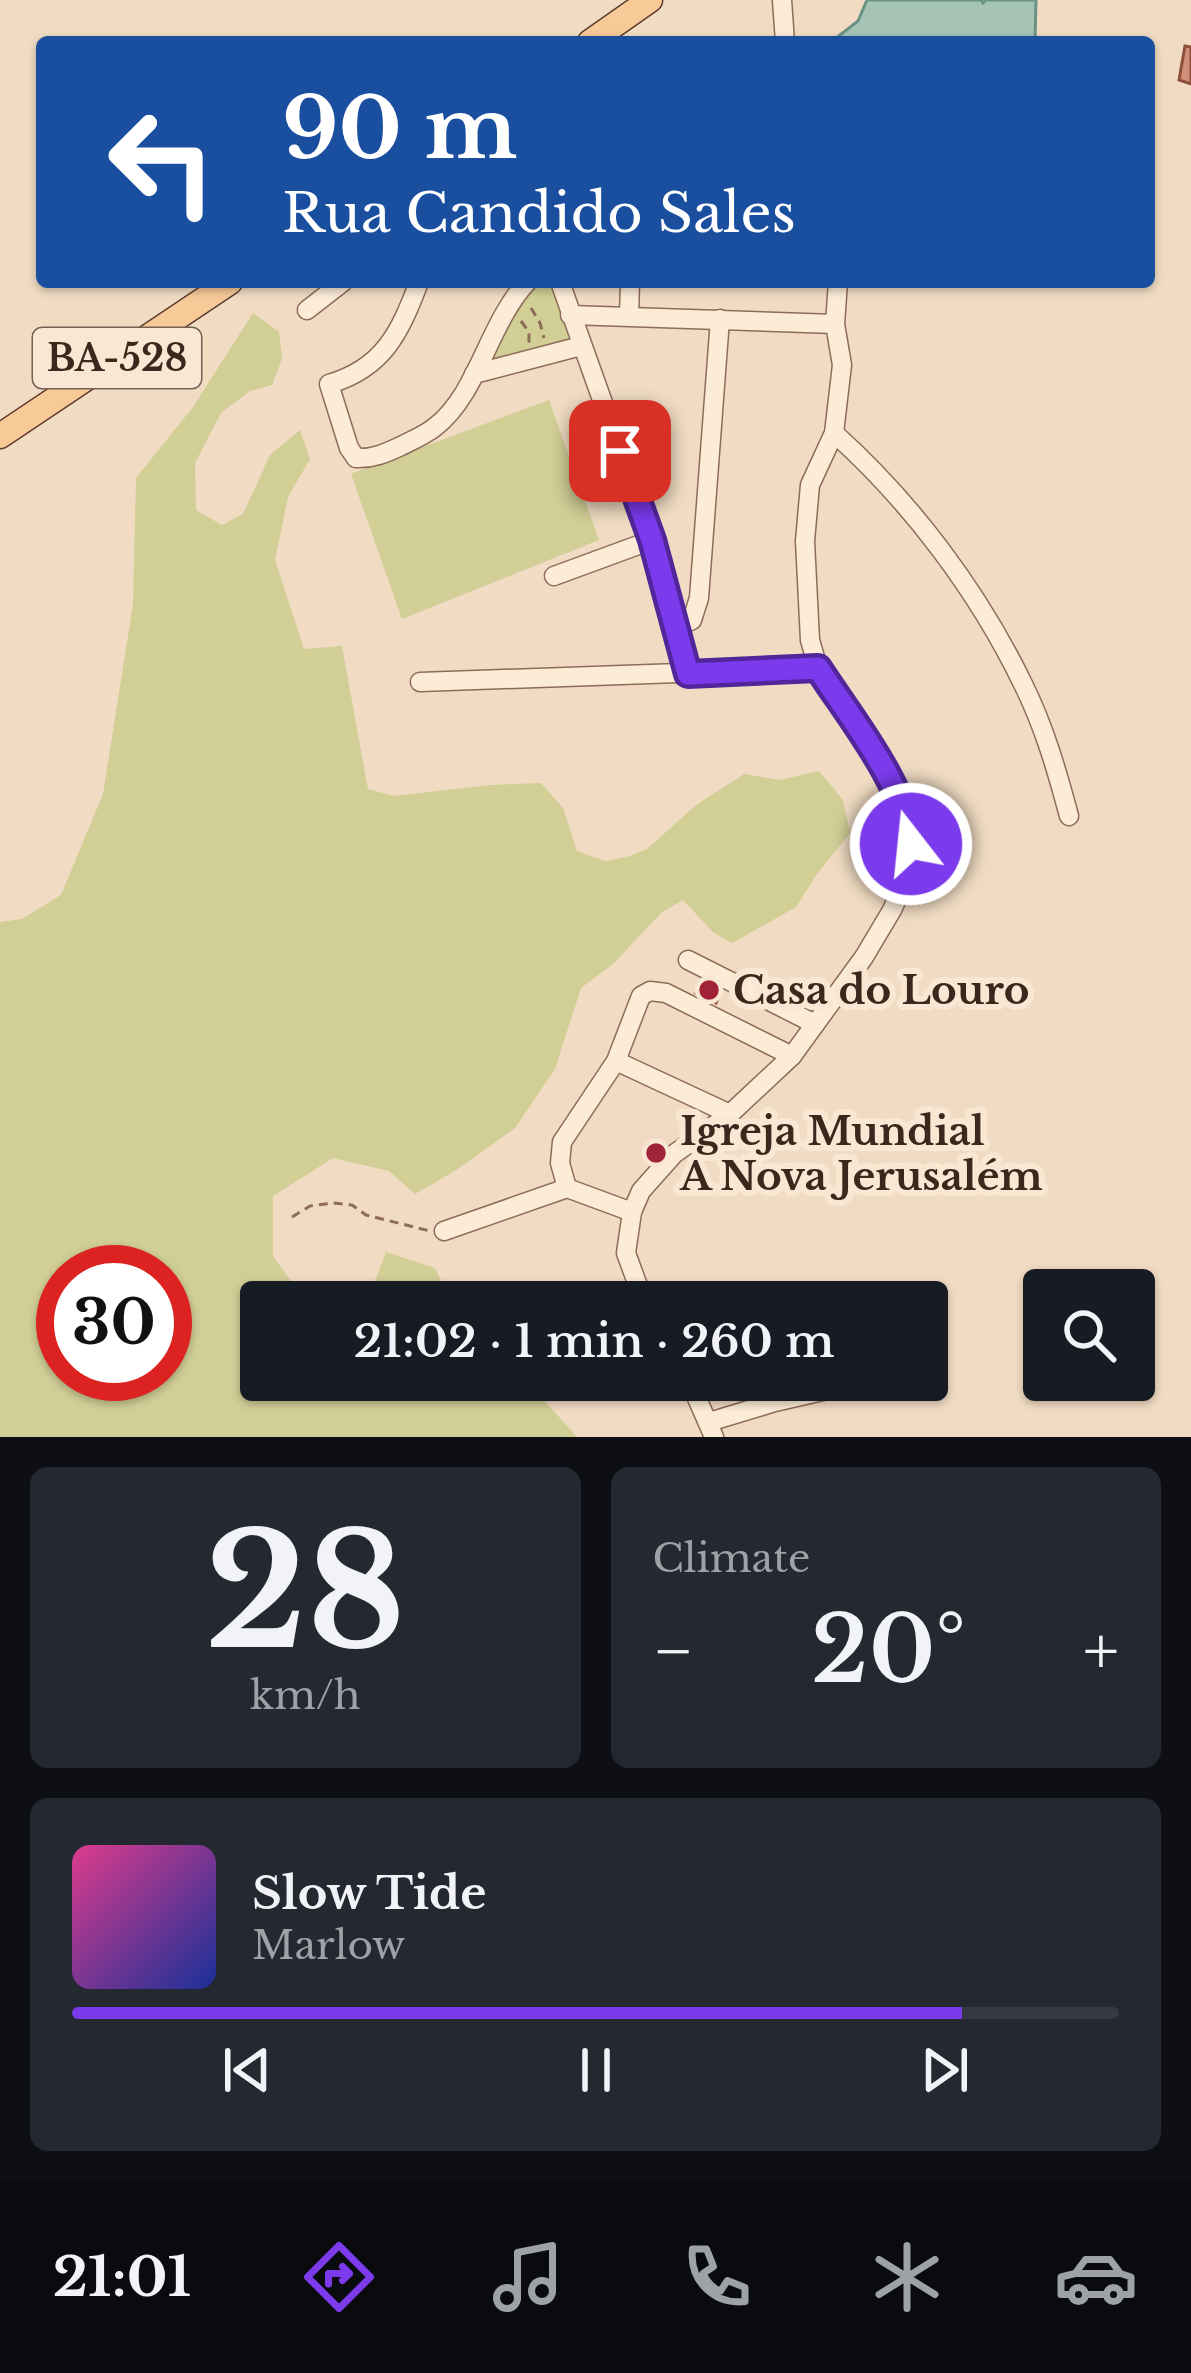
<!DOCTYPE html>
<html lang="en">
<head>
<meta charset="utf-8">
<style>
  :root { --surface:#171b24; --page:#242831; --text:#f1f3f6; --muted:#9ea1a6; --line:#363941; --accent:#7c3aed }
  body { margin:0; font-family:"Libre Baskerville",serif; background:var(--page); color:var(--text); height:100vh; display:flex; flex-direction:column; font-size:45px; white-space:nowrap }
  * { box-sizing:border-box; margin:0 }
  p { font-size:39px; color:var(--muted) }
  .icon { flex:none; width:66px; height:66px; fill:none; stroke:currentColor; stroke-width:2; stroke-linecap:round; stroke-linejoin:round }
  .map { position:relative; height:1437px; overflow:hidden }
  .details { display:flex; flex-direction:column; gap:30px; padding:30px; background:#0d0f14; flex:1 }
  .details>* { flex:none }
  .banner { position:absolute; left:36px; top:36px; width:1119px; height:252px; border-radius:12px; box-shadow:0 3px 9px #0004; background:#1a4fa0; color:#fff; overflow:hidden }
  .buttons { position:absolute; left:1023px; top:1269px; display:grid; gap:24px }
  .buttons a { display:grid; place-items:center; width:132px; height:132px; border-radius:12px; background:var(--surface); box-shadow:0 3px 9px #0004; font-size:60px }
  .speed { position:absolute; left:36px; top:1245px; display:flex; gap:24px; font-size:60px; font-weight:700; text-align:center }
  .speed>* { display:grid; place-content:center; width:156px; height:156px; border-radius:50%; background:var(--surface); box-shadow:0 3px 9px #0004; line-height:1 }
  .speed .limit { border:18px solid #d22; background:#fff; color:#111 }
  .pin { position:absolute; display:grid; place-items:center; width:102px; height:102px; color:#fff; margin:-51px; border-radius:24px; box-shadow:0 6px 18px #0006 }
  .me { position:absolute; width:132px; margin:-66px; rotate:344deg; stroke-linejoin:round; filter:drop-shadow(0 0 9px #0008) }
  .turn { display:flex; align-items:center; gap:42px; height:252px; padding:0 48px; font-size:54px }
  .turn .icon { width:156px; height:156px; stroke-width:2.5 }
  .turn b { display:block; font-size:84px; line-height:102px }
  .big { font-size:90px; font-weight:600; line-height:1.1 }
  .details .card { flex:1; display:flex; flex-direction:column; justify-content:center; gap:18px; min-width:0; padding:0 42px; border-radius:18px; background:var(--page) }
  .details .dial { align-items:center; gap:0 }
  .dial b { font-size:156px; line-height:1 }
  .song { display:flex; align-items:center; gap:36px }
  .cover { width:144px; height:144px; border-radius:18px; background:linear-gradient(135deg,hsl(330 70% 55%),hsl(230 70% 35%)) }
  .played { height:12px; border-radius:6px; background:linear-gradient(90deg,var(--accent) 85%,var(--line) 85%) }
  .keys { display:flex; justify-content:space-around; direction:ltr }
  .heat { display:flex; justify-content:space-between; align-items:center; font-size:66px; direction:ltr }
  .details .tiles { flex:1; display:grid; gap:30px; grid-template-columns:1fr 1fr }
  .card:last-child { grid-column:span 2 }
  .trip { position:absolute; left:240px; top:1281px; width:708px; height:120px; border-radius:12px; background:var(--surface); box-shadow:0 3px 9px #0004; font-weight:600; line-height:120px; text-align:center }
  .dock { display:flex; height:192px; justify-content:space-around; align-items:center; background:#090b0e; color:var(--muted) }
  .dock .icon { width:84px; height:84px }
  .dock .on { color:var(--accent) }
  .dock b { font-size:54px; color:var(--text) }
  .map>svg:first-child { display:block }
  .green { fill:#d1ce96; fill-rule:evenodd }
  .water { fill:#a5c4b6; stroke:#6b9383; stroke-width:3 }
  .building { fill:#d28e76; stroke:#8e4f3c; stroke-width:3 }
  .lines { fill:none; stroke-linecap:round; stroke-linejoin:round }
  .minor-casing { stroke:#8d6c58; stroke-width:21 }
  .major-casing { stroke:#5b3b2d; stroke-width:27 }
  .path { stroke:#8d6c58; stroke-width:3; stroke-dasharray:9 6; stroke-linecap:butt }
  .minor { stroke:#fbebd7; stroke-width:18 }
  .major { stroke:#f7ca98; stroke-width:24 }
  .route-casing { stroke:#51269a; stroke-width:30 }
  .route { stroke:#7c3aed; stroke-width:21 }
  .poi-dot { fill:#a12338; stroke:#f8e8d3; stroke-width:4.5 }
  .labels { text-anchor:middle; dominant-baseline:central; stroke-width:12; stroke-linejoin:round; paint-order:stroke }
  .shield { fill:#f8e8d3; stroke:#746154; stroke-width:3 }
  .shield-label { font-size:36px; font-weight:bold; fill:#3c271d }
  .poi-label { font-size:39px; font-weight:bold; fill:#3c271d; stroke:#f8e8d3; text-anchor:start }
</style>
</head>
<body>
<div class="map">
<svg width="1191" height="1437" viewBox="0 0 1191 1437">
  <rect width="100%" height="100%" fill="#f1dcc3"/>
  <g class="green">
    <path d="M531,282H558L578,345L479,369Z"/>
    <path d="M253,313L279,332L282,359L272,385L250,391L221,413L195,463L196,510L222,525L243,514L270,455L300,430L310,459L288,497L275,560L304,649L342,646L368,789L394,796L490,785L541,783L563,808L577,851L605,861L627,857L647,849L696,805L744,774L780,780L819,771L843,800L850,833L817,874L796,907L732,943L713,932L683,900L662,912L613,964L581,988L555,1069L515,1128L458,1169L415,1194L389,1171L333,1158L273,1196V1256L306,1302H261V1380H531L533,1388L577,1437H0V922L22,919L61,895L103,794L133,604L136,478L193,407ZM63,1272H165V1374H63Z"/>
    <path d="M549,400L599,540L402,619L351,474Z"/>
    <path d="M386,1252L435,1268L447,1294L440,1302H367Z"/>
  </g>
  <path class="water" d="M867,0H981L983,3L986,0H1036L1035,42H831L858,21Z"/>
  <g class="building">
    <path d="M1185,46L1191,47V84L1179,80Z"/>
    <path d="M701,981L721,992L716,1003L696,993Z"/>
  </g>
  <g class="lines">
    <defs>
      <g id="minor">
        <path d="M782,0L785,42"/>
        <path d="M419,282C400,332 384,368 329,384L349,448L356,458C373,459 386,453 401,446C413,440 425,435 435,427C478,394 488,324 527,282"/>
        <path d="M560,282L652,540L688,674"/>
        <path d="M307,310L343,282"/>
        <path d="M570,315L835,324"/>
        <path d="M629,316L630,282"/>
        <path d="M474,374L581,346"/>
        <path d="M834,433C911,502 978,591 1023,684C1044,726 1057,771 1069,816"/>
        <path d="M554,576L652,540"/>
        <path d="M677,627L692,620L699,598L720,319"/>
        <path d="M420,682L818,668"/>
        <path d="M688,960L815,1024"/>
        <path d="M616,1061L730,1114"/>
        <path d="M567,1188L560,1163L562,1142L616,1061L641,996L650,991L666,993L792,1056"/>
        <path d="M567,1188L632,1212"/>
        <path d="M444,1231L567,1188"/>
        <path d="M644,1302L626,1253L632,1212L641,1191L674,1154L730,1114L792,1056L864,957L892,910L908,874L910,834L908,818L898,792L818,668L810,640L805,541L810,485L834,433L842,365L835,324L838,282"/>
        <path d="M689,1380L714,1437"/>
        <path d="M709,1422L775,1402L849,1385"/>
      </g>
      <g id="major">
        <path d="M590,42L650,0"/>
        <path d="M0,436L230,282"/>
      </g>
    </defs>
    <use href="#minor" class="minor-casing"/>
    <use href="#major" class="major-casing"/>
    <g class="path">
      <path d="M531,308L540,323L544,338"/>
      <path d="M521,321L529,332V344"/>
      <path d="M292,1217L310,1206L333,1203L352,1205L366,1215L430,1231"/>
    </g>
    <use href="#minor" class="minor"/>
    <use href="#major" class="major"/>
  </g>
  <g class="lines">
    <defs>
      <path id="route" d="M620,451L652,540L688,674L818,668C849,716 907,787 911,844"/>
    </defs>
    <use href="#route" class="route-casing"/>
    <use href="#route" class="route"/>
  </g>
  <g class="poi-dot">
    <circle cx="709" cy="990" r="12"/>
    <circle cx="656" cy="1153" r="12"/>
  </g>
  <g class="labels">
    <rect class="shield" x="33" y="328" width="168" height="60" rx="9"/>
    <g class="shield-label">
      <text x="117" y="358">BA-528</text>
    </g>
    <g class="poi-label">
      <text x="733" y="990">Casa do Louro</text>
      <text x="680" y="1131">Igreja Mundial<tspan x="680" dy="45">A Nova Jerusalém</tspan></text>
    </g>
  </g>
</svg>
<div class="buttons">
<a><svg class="icon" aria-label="search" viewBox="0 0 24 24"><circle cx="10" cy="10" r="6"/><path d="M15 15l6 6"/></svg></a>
</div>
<div class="speed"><div class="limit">30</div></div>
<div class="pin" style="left:620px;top:451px;background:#d93025"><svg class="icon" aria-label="arrive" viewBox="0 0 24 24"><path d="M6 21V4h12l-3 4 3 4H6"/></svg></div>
<svg class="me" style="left:911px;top:844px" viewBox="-20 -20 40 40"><circle r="17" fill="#7c3aed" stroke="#fff" stroke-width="3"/><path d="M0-11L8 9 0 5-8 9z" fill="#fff"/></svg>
<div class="trip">21:02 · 1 min · 260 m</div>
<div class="banner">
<div class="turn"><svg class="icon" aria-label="left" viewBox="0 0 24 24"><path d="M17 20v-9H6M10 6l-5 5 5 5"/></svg><div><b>90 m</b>Rua Candido Sales</div></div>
</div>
</div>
<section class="details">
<div class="tiles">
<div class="card dial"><b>28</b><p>km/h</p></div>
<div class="card"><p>Climate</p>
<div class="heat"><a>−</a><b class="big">20°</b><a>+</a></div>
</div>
<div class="card">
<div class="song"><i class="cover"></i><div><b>Slow Tide</b><p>Marlow</p></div></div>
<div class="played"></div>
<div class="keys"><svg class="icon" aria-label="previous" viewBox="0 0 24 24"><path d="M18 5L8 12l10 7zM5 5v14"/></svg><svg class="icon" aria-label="pause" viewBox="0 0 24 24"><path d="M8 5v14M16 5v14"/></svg><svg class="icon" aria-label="next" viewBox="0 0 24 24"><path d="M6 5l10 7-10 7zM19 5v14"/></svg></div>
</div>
</div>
</section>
<nav class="dock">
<b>21:01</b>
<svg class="icon on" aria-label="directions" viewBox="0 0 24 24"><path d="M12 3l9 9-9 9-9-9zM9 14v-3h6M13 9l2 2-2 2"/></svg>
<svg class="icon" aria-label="music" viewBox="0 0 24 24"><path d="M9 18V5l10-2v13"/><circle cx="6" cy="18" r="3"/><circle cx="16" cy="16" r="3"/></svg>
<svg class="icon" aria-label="phone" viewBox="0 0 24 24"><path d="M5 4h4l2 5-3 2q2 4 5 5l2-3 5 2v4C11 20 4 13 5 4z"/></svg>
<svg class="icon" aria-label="climate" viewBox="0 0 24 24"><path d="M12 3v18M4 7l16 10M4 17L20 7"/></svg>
<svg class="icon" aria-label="car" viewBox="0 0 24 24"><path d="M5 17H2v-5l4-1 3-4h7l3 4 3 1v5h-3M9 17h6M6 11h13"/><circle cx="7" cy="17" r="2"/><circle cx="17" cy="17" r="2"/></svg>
</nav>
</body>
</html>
